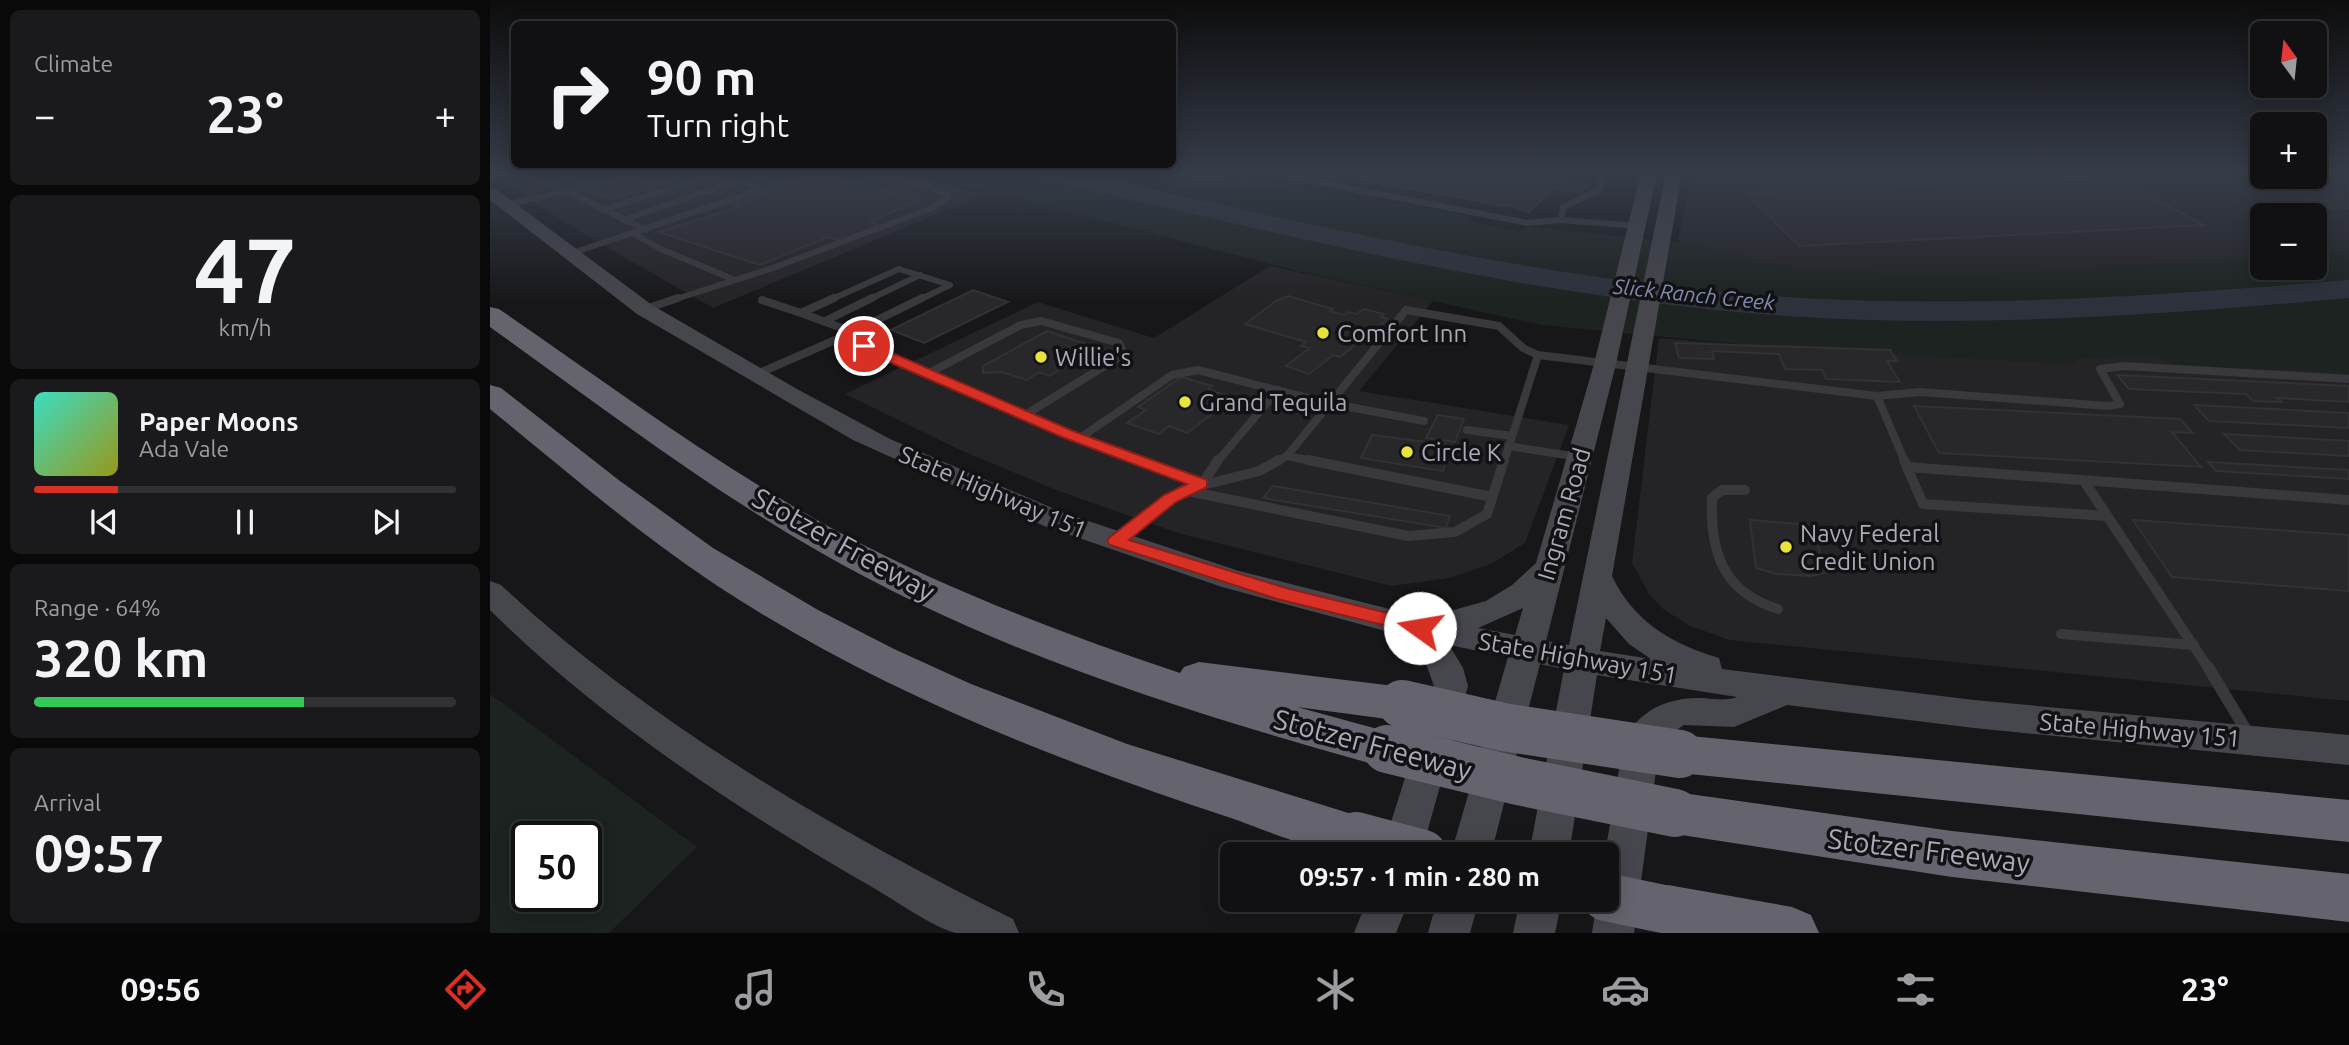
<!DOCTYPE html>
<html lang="en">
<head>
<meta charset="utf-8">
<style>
  :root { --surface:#111113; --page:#1a1a1c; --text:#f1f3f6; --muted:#9c9da0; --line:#303133; --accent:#d93025 }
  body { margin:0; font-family:Ubuntu,sans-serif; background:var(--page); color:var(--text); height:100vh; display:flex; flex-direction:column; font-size:26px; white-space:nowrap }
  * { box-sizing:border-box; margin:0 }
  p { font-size:23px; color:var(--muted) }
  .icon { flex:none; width:38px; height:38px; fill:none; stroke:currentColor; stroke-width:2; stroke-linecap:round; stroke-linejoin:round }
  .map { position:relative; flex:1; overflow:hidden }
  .drawer { display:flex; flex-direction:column; gap:10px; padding:10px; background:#09090a; width:490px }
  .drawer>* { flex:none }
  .banner { position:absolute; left:21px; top:21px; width:665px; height:147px; border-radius:10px; box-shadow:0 4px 18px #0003,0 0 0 2px var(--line); background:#111113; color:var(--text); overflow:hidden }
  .needle { width:46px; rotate:345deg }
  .controls { position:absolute; left:1760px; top:21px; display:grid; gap:14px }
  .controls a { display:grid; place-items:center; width:77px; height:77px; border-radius:10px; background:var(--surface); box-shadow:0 4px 18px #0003,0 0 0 2px var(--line); font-size:35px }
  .speed { position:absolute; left:21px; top:821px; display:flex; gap:14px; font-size:35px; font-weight:700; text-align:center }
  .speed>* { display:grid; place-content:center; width:91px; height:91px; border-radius:50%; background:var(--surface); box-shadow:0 4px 18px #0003,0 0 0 2px var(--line); line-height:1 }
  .speed .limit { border:4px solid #111; border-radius:10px; background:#fff; color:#111 }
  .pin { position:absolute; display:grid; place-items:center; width:60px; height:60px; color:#fff; margin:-30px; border:4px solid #fff; border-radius:50%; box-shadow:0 2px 7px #0007 }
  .me { position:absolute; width:77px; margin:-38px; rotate:283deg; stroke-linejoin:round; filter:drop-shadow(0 0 5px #0008) }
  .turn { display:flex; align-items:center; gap:24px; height:147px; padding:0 21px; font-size:32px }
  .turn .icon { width:91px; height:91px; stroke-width:2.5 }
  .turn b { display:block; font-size:49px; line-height:60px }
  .big { font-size:52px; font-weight:700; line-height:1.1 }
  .drawer .card { flex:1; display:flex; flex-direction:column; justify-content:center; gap:10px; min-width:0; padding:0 24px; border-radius:10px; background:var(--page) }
  .drawer .dial { align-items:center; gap:0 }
  .dial b { font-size:91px; line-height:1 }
  .song { display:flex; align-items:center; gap:21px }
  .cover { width:84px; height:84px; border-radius:10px; background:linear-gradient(135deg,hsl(170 70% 55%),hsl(60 70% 35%)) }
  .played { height:7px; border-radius:4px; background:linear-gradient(90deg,var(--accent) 20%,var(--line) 20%) }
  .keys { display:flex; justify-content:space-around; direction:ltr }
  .heat { display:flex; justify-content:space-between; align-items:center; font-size:38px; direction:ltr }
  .charge { height:10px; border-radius:5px; background:linear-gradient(90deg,#34c759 64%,var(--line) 0) }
  .trip { position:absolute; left:730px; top:842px; width:399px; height:70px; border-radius:10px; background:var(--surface); box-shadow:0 4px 18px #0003,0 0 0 2px var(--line); font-weight:700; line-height:70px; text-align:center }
  .menu { display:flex; height:112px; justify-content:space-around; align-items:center; background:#070708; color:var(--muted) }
  .menu .icon { width:49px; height:49px }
  .menu .selected { color:var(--accent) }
  .menu b { font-size:32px; color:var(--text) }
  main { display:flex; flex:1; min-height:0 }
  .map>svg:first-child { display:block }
  .built { fill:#242326 }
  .green { fill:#1d2320; fill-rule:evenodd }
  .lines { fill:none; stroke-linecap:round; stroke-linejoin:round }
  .river { fill:#2d313c; fill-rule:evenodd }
  .building { fill:#28272a; stroke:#323135; stroke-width:2 }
  .service-far3 { stroke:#39383d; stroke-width:6 }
  .service-far2 { stroke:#39383d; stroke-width:8 }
  .service-far1 { stroke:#39383d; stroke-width:10 }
  .service { stroke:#39383d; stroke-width:12 }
  .secondary { fill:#46464d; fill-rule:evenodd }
  .motorway { fill:#65646e; fill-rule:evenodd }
  .motorway-bridge { stroke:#65646e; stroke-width:48 }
  .route { fill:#d93025; stroke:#8d1f18; stroke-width:2 }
  .poi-dot { fill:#e9e33e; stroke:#121214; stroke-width:2.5 }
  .labels { text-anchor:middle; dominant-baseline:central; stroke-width:7; stroke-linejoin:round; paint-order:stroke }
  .far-water-label { font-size:21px; font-style:italic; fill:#828db1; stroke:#121214 }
  .poi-label { font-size:24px; fill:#aaaab8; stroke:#121214; text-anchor:start }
  .street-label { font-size:24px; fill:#aaaab8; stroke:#121214 }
  .near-street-label { font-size:28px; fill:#aaaab8; stroke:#121214 }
</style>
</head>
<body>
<main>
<section class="drawer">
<div class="card"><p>Climate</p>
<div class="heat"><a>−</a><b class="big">23°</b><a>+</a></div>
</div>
<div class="card dial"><b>47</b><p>km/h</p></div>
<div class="card">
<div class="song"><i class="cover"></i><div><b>Paper Moons</b><p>Ada Vale</p></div></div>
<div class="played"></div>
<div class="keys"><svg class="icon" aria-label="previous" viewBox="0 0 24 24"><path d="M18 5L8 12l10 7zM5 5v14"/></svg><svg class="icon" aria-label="pause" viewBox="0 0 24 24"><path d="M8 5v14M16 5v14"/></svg><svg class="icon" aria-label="next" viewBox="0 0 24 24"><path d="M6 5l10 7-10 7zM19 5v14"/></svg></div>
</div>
<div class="card"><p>Range · 64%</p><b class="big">320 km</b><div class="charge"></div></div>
<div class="card"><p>Arrival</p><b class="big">09:57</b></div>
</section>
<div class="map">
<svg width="1859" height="933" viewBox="0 0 1859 933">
  <rect width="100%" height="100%" fill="#171719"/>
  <g class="built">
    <path d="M0,173H417L493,195L223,308L85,229Z"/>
    <path d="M1202,173H1773V177H1825V173H1859V252L1825,255V215H1773V260L1601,273L1404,277L1184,259Z"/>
    <path d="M780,266L943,301L869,391L1079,425L1035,543L1001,564L959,578L901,586L688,533L566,490L470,450L355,394L548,302L664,338Z"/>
    <path d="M1859,335V701L1240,640L1200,626L1173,609L1159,594L1142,563L1169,338L1301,349L1443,355Z"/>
  </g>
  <g class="green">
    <path d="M427,173H722L743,179L752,176L891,204L897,201L983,217L978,221L1030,231L1038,227L1200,243L1305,268L1404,273L1546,272L1773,256V268H1825V252L1859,249V373L1681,364L1668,355L1588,358L1584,364L1301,349L1051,325L807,271Z"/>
    <path d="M0,694L207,847L119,933H0ZM37,836H96V896H37Z"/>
  </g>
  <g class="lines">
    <path class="river" d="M546,173H589C827,226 1068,284 1312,298C1495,308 1677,295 1859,280V298C1677,314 1494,328 1311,317C1056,301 806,238 558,180L549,178Z"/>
  </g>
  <g class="building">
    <path d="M156,173H206L122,199L98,190Z"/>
    <path d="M831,173H1080L1072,181L1098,186L1090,193L1063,188L1039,212L1017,204L1015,206Z"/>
    <path d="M1757,173H1773V177H1825V173H1859V208L1844,209Z"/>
    <path d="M338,176L429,200L380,222L389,225L350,241L338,237L270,265L169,232L249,207L242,205L322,177Z"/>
    <path d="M1622,176L1714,225L1309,246L1256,193Z"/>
    <path d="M483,290L518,302L434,343L401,330Z"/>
    <path d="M798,296L843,309L840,311L854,315L858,312L866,314L874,309L894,314L891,317L898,319L850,357L843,355L819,374L796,366L820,348L811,346L816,342L755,324L786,301Z"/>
    <path d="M557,331L608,348L559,376L549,372L537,380L512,372L493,373V366Z"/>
    <path d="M1185,343L1400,350L1407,361H1397L1410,382L1336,379L1332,370L1295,369L1289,354L1222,351L1224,359L1189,358Z"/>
    <path d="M1627,375L1859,386V402L1787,398L1792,402L1763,401L1756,394L1639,389Z"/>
    <path d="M691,377L722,386L718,389L742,398L697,433L679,426L669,434L637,423L656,410L648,407Z"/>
    <path d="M1704,405L1859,413V428L1719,421Z"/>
    <path d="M1424,406L1690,419L1703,433L1682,432L1711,467L1449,453Z"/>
    <path d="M948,415L974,419L965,442L936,438Z"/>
    <path d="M1734,434L1859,441V456L1750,450Z"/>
    <path d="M882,435L961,445L953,471L871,458Z"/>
    <path d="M1718,462L1859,470V479L1726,471Z"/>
    <path d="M783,486L960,516L956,528L773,498Z"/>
    <path d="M1260,520L1323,525L1335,573L1321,576L1286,574L1266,568Z"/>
    <path d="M1643,520L1859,535V591L1682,577Z"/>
  </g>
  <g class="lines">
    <g class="service-far3">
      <path d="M32,173L77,191"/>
      <path d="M138,173L77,191L156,230"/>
      <path d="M222,173L272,189"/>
      <path d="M781,173L1038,223L1071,220L1148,226"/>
      <path d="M0,179L28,173"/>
      <path d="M19,204L77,191"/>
      <path d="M113,210L225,174"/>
      <path d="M133,220L248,181"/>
      <path d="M1071,220L1073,207L1109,190L1112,173"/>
      <path d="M144,234L171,249L245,280"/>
      <path d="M82,253L321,173"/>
      <path d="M183,300L283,268L442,208L458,196L441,187L386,173"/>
      <path d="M340,300L409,269L460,285L429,300"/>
      <path d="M378,300L430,275"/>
    </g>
    <g class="service-far2">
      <path d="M344,298L311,313L363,332"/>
      <path d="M272,300L311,313"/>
      <path d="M155,309L188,298"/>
      <path d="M335,321L382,298"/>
      <path d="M363,332L432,298"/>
      <path d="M352,337L363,332"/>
      <path d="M439,373L531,325L551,321L629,343L634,354L535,415"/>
      <path d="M267,374L352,337L578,434L654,462"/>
      <path d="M1387,396L1430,392L1618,406L1630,404L1610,369L1634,366L1859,379"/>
      <path d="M977,430L1022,436"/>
      <path d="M590,438L682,375L708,370L838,403L934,421"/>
      <path d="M1018,446L1089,457"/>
      <path d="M797,456L827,462"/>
      <path d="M727,462L788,390"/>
      <path d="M786,462L797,456L916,310L1009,326L1033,348L1048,355L1387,396L1415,462"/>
      <path d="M1014,462L1048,355"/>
    </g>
    <g class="service-far1">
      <path d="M649,460L711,483"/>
      <path d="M818,460L1002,497"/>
      <path d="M1414,460L1417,467L1859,500"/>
      <path d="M1417,467L1433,504L1617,516"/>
      <path d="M1594,481L1719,669"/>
      <path d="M713,483L728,460"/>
      <path d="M693,490L918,536L965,532L997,514L1014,460"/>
      <path d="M1255,490H1232L1222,498C1220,553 1233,592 1288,609"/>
      <path d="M626,541L693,490L769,471L789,460"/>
      <path d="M1571,634L1704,645"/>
    </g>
    <path class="service" d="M1718,667L1759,735"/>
    <g class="secondary">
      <path d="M1151,173H1167L1126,364L1056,641L1079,645L1176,173H1192L1122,576C1144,622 1182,644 1229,658L1232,669L1484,700L1859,735V765L1484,728L1297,705L1244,727L1194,725L1170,741L1144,933H1102L1107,900H1116L1115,854L1134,740C1150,709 1179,697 1213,698C1224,699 1237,701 1247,697L1107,675L1079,854H1039L1074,669L1050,664L1001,854H961L1018,657L959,645L973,668L978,686L931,854H891L944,686L935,661L903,633L732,587L554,526L363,440L147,314L0,200V188L6,189L162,305L307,389L400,439L574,513L749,571L935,618L996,601L1022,585L1046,563L1104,364ZM1033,608L1025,635L988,628ZM1116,618L1139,644L1161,659L1110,651Z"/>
      <path d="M0,581L11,585C159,723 342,829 523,919L529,933C510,933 484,933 466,933C444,928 403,899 382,887C251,812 107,717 0,610Z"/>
      <path d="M877,900H919L906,933H864Z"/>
      <path d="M947,900H989L980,933H938Z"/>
      <path d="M1030,900H1072L1065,933H1023Z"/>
    </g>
    <g class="motorway">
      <path d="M0,307L9,309C123,387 234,471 356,536C463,592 576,635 690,673L694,667L709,662L912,687L927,692L934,704L927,716L912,721L807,707L913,736L920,749L913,762L897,768C702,714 505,653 328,551C213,485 108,404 0,327Z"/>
      <path d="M0,385L11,388L130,481L223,548L328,610L404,649L481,684L637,744L884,821L891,836L884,851C850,864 776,830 741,818C562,759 384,689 226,585C146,532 74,469 0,409Z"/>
      <path d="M1190,735L1859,800V842L1190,773L1174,767L1167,754L1174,741Z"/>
      <path d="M1185,792L1462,831L1859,874V922L1462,877L1185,834L1168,828L1161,813L1168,798Z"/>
      <path d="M1178,885L1302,907L1321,915L1329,933H1173L1159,928L1152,910L1159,892Z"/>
    </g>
    <g class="motorway-bridge">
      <path d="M912,704L1013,727L1190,754"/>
      <path d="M897,749L1028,781L1185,813"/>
      <path d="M866,836L933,854"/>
      <path d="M1116,897L1178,910"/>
    </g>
  </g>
  <linearGradient id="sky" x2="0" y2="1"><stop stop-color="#0d0d0e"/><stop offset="0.57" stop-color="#363c49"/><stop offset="1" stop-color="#363c49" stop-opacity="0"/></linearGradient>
  <rect width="1859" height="303" fill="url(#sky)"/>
  <path class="route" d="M369,343H379L583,431L717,480V487L686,502L639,540L796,588L930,621L940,628L930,634L787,599L620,545L617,541L620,537L674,495L697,484L572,437L369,349Z"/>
  <g class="poi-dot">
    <circle cx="833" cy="333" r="7"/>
    <circle cx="551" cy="357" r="7"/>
    <circle cx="695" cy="402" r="7"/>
    <circle cx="917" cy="452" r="7"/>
    <circle cx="1296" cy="547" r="7"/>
  </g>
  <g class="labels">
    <g class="far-water-label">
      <text transform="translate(1204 294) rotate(6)">Slick Ranch Creek</text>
    </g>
    <g class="poi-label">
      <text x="847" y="333">Comfort Inn</text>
      <text x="565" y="357">Willie's</text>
      <text x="709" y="402">Grand Tequila</text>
      <text x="931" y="452">Circle K</text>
      <text x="1310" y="533">Navy Federal<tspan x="1310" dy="28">Credit Union</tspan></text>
    </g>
    <g class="street-label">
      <text transform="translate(503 492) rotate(23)">State Highway 151</text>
      <text transform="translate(1074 514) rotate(-74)">Ingram Road</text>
      <text transform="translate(1088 658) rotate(10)">State Highway 151</text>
      <text transform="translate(1650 730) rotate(5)">State Highway 151</text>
    </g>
    <g class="near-street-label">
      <text transform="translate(354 544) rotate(29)">Stotzer Freeway</text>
      <text transform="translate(883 744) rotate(15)">Stotzer Freeway</text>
      <text transform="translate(1439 850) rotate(7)">Stotzer Freeway</text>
    </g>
  </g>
</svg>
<div class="controls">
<a><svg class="needle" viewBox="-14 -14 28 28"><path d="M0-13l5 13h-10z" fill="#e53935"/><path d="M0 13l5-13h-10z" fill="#9c9da0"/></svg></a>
<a>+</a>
<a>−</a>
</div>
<div class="speed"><div class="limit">50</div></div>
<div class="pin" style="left:374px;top:346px;background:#d93025"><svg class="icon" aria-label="arrive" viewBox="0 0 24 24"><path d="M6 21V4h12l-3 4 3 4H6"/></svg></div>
<svg class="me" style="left:930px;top:628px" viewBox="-20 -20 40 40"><circle r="19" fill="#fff"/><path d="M0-13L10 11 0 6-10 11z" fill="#d93025"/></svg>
<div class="trip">09:57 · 1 min · 280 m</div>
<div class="banner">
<div class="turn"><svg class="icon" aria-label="right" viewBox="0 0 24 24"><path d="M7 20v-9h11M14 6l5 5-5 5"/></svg><div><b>90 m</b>Turn right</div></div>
</div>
</div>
</main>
<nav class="menu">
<b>09:56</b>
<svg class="icon selected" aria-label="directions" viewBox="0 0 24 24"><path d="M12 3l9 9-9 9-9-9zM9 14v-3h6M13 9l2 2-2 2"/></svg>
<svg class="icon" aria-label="music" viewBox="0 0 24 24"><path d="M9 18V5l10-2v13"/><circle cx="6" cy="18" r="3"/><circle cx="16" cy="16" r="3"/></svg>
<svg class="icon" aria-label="phone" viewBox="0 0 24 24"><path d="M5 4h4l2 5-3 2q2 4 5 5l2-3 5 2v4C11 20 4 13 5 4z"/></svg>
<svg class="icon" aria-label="climate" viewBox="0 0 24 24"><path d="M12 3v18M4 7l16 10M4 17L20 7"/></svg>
<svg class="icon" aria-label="car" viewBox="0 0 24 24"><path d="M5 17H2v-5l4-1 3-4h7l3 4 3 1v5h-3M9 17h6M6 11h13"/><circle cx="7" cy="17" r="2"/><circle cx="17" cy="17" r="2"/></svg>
<svg class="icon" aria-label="filters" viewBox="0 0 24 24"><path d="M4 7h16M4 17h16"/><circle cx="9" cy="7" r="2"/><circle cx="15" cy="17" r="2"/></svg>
<b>23°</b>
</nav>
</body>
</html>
